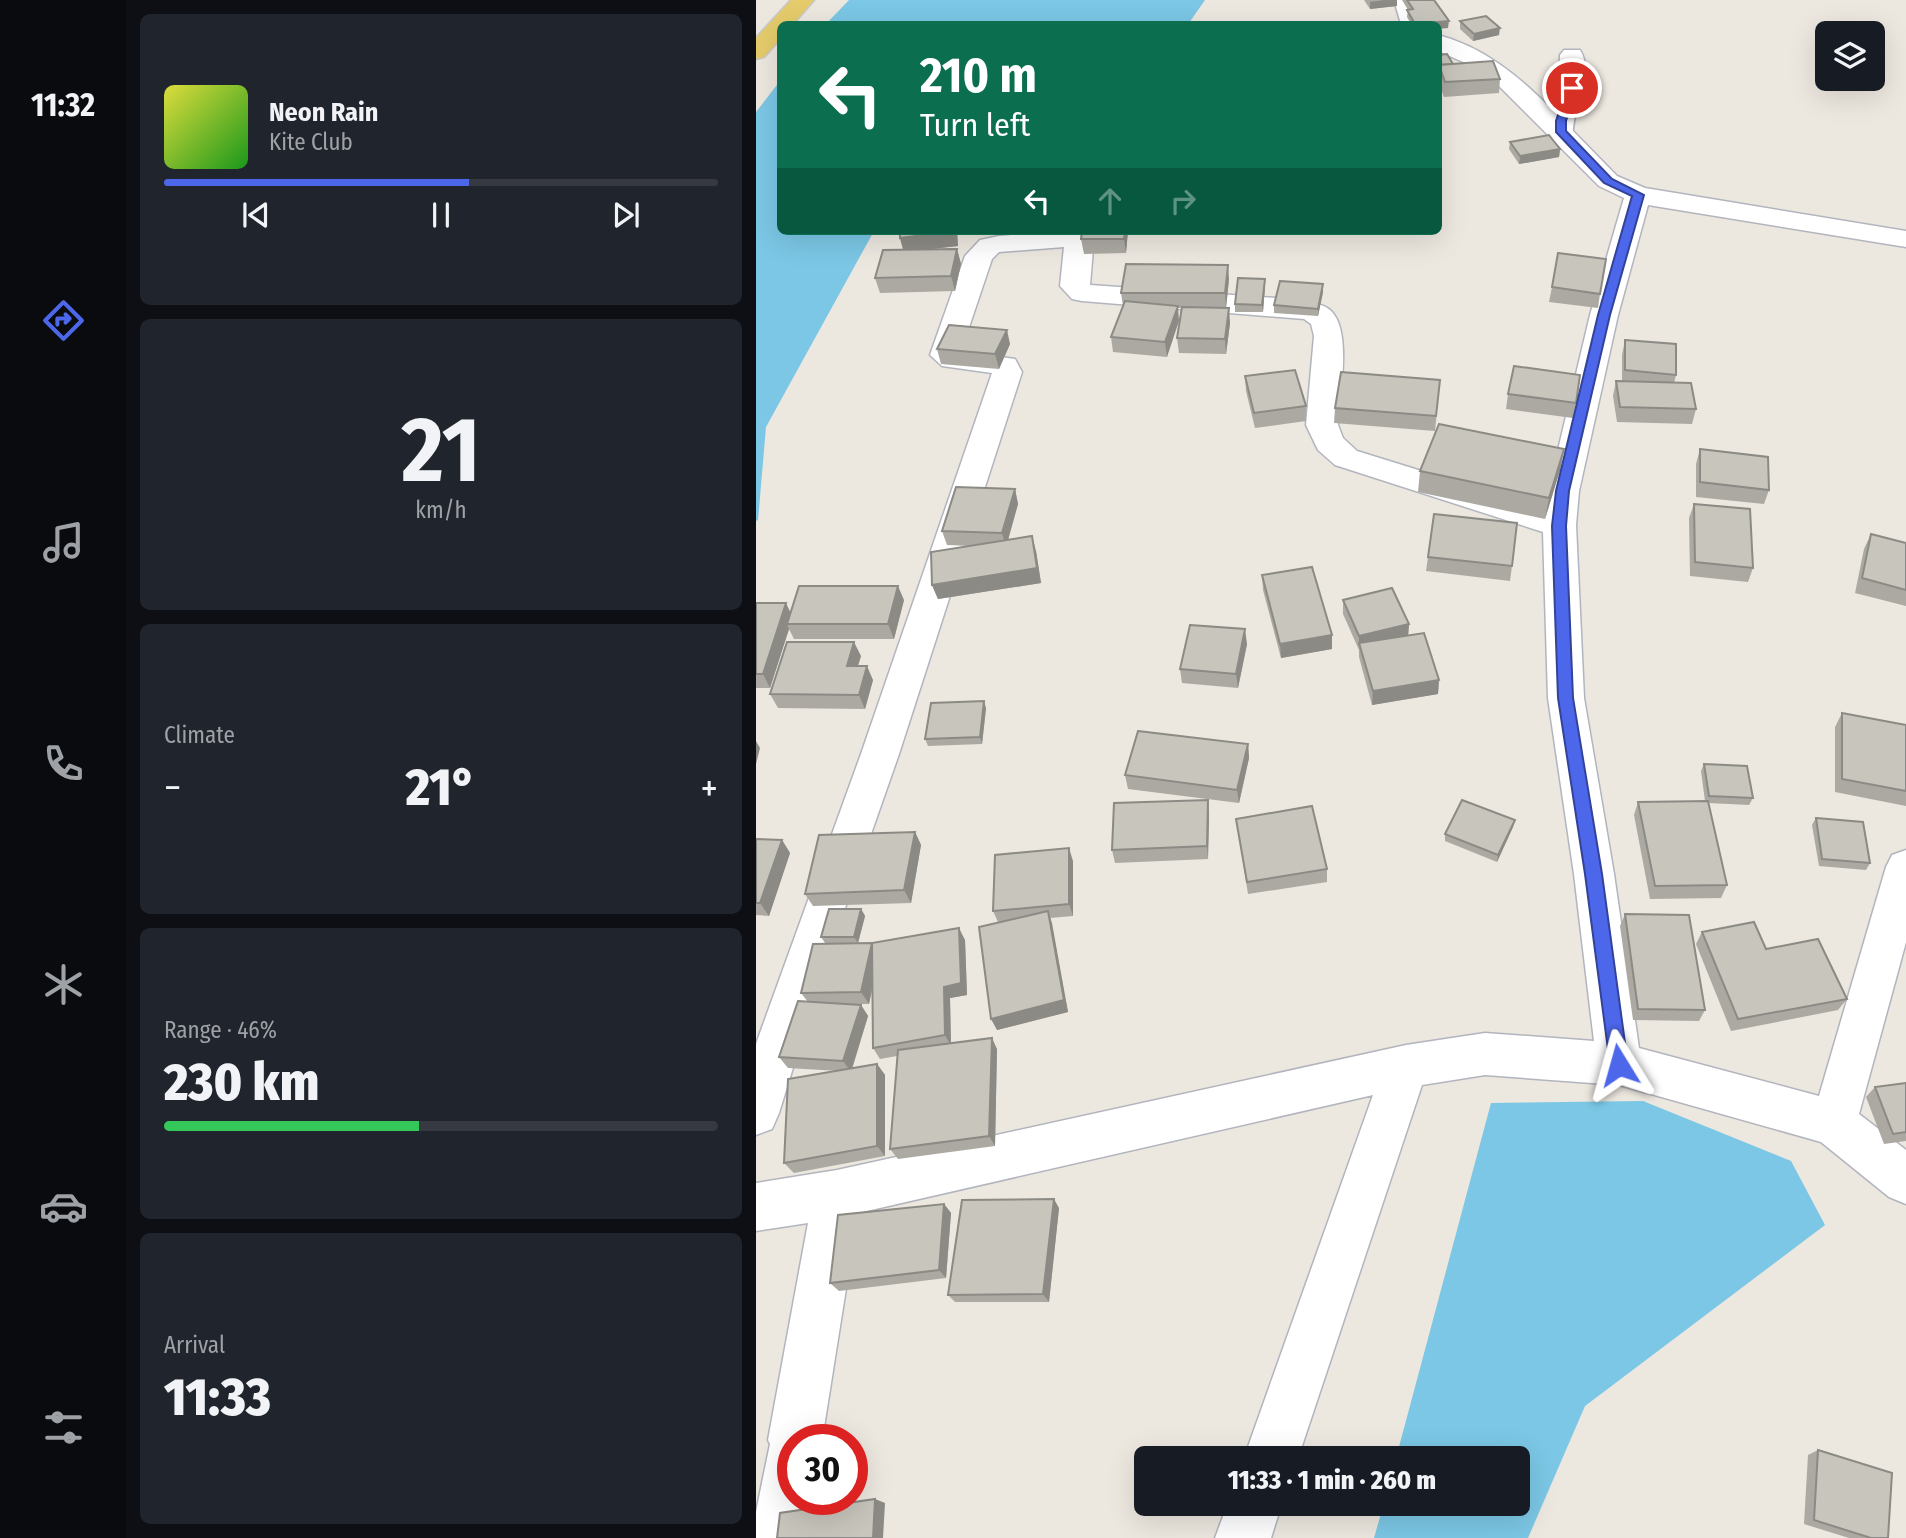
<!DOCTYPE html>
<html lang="en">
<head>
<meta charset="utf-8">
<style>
  :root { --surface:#171b24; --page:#20242c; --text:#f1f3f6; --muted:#9ea1a6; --line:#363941; --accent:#4d67eb }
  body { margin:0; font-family:"Fira Sans Condensed",sans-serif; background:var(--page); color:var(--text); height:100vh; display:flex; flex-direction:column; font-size:26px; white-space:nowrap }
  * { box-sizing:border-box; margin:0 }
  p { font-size:23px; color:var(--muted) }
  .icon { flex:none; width:38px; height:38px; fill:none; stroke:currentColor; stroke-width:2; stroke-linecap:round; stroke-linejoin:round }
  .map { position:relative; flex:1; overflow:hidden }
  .details { display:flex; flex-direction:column; gap:14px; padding:14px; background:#0d0f14; width:630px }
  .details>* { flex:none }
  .banner { position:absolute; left:21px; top:21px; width:665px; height:214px; border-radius:10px; box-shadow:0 7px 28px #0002; background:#0b6e4f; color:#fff; overflow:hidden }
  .controls { position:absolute; left:1059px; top:21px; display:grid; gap:14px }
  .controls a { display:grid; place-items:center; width:70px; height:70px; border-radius:10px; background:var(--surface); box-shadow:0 7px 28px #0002; font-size:35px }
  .speed { position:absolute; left:21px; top:1424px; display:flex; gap:14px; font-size:35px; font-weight:700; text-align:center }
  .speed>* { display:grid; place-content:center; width:91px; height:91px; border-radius:50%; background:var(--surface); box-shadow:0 7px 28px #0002; line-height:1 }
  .speed .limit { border:10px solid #d22; background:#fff; color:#111 }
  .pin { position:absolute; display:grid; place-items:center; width:60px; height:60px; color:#fff; margin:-30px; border:4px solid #fff; border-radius:50%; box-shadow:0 2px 7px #0007 }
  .me { position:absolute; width:77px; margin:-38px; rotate:352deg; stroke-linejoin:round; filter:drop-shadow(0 0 5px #0008) }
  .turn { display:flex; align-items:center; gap:24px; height:147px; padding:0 28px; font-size:32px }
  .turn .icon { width:91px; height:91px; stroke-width:2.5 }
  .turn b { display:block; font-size:49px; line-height:60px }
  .lanes { display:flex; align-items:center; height:66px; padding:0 28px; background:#0003; justify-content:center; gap:35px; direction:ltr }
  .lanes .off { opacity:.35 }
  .big { font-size:52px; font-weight:800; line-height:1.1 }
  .details .tile { flex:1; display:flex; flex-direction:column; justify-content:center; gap:10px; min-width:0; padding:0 24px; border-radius:10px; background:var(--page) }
  .details .dial { align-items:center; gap:0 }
  .dial b { font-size:91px; line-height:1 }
  .song { display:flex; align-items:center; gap:21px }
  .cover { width:84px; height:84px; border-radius:10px; background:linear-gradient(135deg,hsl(60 70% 55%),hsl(120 70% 35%)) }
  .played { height:7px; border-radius:4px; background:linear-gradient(90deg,var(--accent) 55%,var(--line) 55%) }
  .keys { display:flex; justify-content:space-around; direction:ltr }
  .heat { display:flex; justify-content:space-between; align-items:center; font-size:38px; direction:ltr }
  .charge { height:10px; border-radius:5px; background:linear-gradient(90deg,#34c759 46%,var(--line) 0) }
  .trip { position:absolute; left:378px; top:1446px; width:396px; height:70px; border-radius:10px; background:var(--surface); box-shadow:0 7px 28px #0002; font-weight:800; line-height:70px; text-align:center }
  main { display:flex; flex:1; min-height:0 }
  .dock { display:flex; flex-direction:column; width:126px; justify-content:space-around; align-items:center; background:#090b0e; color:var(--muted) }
  .dock .icon { width:49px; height:49px }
  .dock .active { color:var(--accent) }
  .dock b { font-size:32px; color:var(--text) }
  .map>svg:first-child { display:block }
  .water { fill:#7bc7e5 }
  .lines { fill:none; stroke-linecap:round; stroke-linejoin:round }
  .minor-casing { stroke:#b2b5be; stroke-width:3 }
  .major-casing { stroke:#c8c8c8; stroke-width:3 }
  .minor { fill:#fff; fill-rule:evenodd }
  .major { fill:#e5cb6b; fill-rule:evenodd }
  .wall { fill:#aca9a3 }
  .shaded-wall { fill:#8c8a84 }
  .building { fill:#c8c5bd; stroke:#8c8a84; stroke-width:2 }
  .route { fill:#4d67eb; stroke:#324399; stroke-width:2 }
</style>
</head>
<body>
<main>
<nav class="dock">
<b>11:32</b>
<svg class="icon active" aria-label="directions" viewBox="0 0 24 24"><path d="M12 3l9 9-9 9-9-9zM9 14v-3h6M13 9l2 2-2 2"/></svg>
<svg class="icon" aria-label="music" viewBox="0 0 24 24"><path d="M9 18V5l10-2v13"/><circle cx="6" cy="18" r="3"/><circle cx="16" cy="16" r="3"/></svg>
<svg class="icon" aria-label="phone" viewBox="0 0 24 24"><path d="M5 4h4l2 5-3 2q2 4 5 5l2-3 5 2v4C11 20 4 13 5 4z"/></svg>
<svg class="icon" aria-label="climate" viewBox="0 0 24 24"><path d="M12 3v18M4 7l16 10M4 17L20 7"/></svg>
<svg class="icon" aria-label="car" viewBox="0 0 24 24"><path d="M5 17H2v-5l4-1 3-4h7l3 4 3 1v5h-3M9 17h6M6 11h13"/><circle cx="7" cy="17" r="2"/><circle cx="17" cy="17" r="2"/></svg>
<svg class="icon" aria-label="filters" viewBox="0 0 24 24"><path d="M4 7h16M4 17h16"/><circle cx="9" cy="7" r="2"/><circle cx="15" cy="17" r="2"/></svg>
</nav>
<section class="details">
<div class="tile">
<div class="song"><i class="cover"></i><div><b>Neon Rain</b><p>Kite Club</p></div></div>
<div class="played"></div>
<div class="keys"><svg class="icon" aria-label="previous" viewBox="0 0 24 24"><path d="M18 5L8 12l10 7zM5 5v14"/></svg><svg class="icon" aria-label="pause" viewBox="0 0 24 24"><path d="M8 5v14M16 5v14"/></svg><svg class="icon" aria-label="next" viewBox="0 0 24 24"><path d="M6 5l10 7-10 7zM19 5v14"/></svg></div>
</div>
<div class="tile dial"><b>21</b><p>km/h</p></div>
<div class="tile"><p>Climate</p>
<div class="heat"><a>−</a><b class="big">21°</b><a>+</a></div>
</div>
<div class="tile"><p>Range · 46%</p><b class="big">230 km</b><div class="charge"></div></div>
<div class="tile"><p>Arrival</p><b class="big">11:33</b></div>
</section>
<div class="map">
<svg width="1150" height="1538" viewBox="0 0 1150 1538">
  <rect width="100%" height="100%" fill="#ece7df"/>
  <g class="water">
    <path d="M93,0H449L433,23L420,24H70Z"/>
    <path d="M24,81V231H118L10,427L2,520L0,521V112Z"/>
    <path d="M887,1101L1035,1161L1069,1225L829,1406L772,1538H618L628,1503H761V1458H640L735,1103Z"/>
  </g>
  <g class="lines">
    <defs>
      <g id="minor">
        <path d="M638,0H660L667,24H645Z"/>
        <path d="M682,35C728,47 764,77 796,110L803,88L804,55L808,50H824C838,70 817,109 817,131L861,176L889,188L1150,231V247L892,205L862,315L823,491L820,525L828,698L858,874L883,1048L1063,1096L1130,867L1136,855L1150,850V942L1103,1114L1150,1150V1204L1133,1197L1065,1142L863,1085L729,1075L666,1085L542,1458H488L617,1095L102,1213L66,1440H37V1500H57L51,1538H0V1512L14,1444L12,1440L52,1223L0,1231V1183L81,1170L650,1045L729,1033L838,1041L818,874L792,698L787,532L579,465L562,450L550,425L558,336L555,324L548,319L326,301L316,299L304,286L308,247L243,252L236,259L205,351L259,359L266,372L143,754L67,971L23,1113L16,1129L0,1135V1044L105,754L236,373L186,366L174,355L209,256L224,240L243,236L309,231L328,235L337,249L334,285L548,300C557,303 567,304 574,310C597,330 583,397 582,425L587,438L601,451L788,509L834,315L868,198L843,186L736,79L714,65L682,51Z"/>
        <path d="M472,1503H526L515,1538H459Z"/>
      </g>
      <path id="major" d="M35,0H58L37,24H24V39L8,57L0,59V38Z"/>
    </defs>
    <use href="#minor" class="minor-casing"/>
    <use href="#major" class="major-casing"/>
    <use href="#minor" class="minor"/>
    <use href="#major" class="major"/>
  </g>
  <g class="wall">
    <path d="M608,0H641V6L614,9Z"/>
    <path d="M646,0H678L692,28L682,24H655L651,17L652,10Z"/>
    <path d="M704,21L743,35L717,41L704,29Z"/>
    <path d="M682,55L697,64L744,79L743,93L688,97L682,81Z"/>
    <path d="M754,142L804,149L803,157L763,164L753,149Z"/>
    <path d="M144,231H201L202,246L176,249H201L205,264L199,291L124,293L119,278L147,250L144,238Z"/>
    <path d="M372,231L370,253L328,254L325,239Z"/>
    <path d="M473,279L470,308L474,323L470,354L423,353L421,338L425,308H422L411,357L357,352L355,337L367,306L365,293Z"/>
    <path d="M509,286L507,312H479V304Z"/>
    <path d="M796,287L844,294L842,308L793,302Z"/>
    <path d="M567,292L562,316L518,313V305Z"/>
    <path d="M869,340L920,375L918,383L940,409L936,424L861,422L857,396L860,381H866V355Z"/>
    <path d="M254,344L243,369L185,364L181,349Z"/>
    <path d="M489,376L550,406V421L499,428L490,391Z"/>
    <path d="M684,380L679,431L578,423L579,408Z"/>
    <path d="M752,394L820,403L817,418L750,409Z"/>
    <path d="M808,449L804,470L789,519L662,492L664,471Z"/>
    <path d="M944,449L1013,490L1008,504L940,497V464Z"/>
    <path d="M259,489L262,504L252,540L280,551L285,583L182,599L176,585L214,546L191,545L186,531Z"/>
    <path d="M938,504L997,568L992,582L934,576L933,518Z"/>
    <path d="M1115,534L1150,543V606L1099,593L1108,549Z"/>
    <path d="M672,557L756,566L754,581L670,571Z"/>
    <path d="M506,575L576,635V649L525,658L507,590Z"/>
    <path d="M148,600L138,639H38L33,629L14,688H0V603L35,613Z"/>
    <path d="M587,600L653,624L652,635L683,680L682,694L616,705L603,657V650L587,614Z"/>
    <path d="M491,644L482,688L426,683L424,669Z"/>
    <path d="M105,656L102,666L117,680L109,709L22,708L14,694Z"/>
    <path d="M230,708L226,744L172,746L169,739Z"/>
    <path d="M1086,713L1150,725V806L1079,792V727Z"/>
    <path d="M492,744L493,758L483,803L372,789L369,775Z"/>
    <path d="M948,764L997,798L993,805L952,803L971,885L965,898L894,899L878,815L882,802L949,801L945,771Z"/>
    <path d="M453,813L452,859L359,863L356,850Z"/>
    <path d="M1060,818L1114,863L1110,870L1063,866L1056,825Z"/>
    <path d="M480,819L571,869V882L492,894Z"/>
    <path d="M759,820L757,827L741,862L689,841V834Z"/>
    <path d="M159,832L165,845L155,903L57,906L49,894Z"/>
    <path d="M0,839L26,840L34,853L13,916L0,915Z"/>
    <path d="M317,861V916L294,918L312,1012L241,1030L242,922L237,911Z"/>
    <path d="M105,909L109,916L102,943H69L65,937Z"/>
    <path d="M869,914L949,1010L943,1021L877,1020L864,926Z"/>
    <path d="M946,932L1010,949L1091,999L1082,1010L975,1031L940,944Z"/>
    <path d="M209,940L211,995L194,998L195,1043L241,1049L239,1146L142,1159L134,1149L141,1056L124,1059L117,1048V984L113,1004H86L105,1005L112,1016L96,1069L121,1064L129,1075V1156L38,1173L28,1163L83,1071L32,1068L23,1057L52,1002L45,993L116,943Z"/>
    <path d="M1150,1083V1141L1128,1144L1110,1097L1119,1087Z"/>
    <path d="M188,1204L195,1213L190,1278L83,1291L74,1283Z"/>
    <path d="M303,1208L293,1302H199L192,1295Z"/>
    <path d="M1062,1450L1132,1538H1093L1048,1524L1052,1455Z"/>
  </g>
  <g class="shaded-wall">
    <path d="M628,0H641V6L614,9V2Z"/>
    <path d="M693,21L692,28L682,29V24H659Z"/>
    <path d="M744,28L743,35L717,41L718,34Z"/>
    <path d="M804,149L803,157L763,164L764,156Z"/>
    <path d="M201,231L202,246L148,252L144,238Z"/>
    <path d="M369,231H372L370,253L368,239Z"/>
    <path d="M201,249L205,264L199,291L195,276Z"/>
    <path d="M472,265L473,279L470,308L469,293Z"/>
    <path d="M509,279V286L507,312L506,305Z"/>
    <path d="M567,284V292L562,316V309Z"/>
    <path d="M422,306L423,321L411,357L409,342Z"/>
    <path d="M473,308L474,323L470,354L469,339Z"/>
    <path d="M251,330L254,344L243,369L239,354Z"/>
    <path d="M808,449L804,470L789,519L793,498Z"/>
    <path d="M259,489L262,504L250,547L246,533Z"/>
    <path d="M276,536L280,551L285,583L182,599L176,585Z"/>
    <path d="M142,586L148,600L138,639L132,624Z"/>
    <path d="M30,603L37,618L31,624L33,629L14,688L7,674Z"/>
    <path d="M653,624L652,638L603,644V636Z"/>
    <path d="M489,629L491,644L482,688L480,674Z"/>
    <path d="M576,635V649L525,658L524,644Z"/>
    <path d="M98,642L105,656L97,680L91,666Z"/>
    <path d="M111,666L117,680L109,709L103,695Z"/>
    <path d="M683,680L682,694L616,705L617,691Z"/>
    <path d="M228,701L230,708L226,744L224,737Z"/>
    <path d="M0,741L4,748L0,764Z"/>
    <path d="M492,744L493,758L483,803L481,790Z"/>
    <path d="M452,800L453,813L452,859L451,846Z"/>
    <path d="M759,820L757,827L741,862L742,855Z"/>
    <path d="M159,832L165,845L155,903L148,890Z"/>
    <path d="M26,840L34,853L13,916L4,903Z"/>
    <path d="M313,848L317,861V916L313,904Z"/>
    <path d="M105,909L109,916L102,943L98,937Z"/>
    <path d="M292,911L296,923L312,1012L241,1030L235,1019Z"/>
    <path d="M203,928L209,940L211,995L194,998L195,1046L189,1035L188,987Z"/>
    <path d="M116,943L123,955L113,1004L105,992Z"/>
    <path d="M105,1005L112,1016L95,1072L87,1061Z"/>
    <path d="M236,1038L241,1049L239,1146L233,1136Z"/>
    <path d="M121,1064L129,1075V1156L121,1146Z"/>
    <path d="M298,1199L303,1208L293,1302L287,1294Z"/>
    <path d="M188,1204L195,1213L190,1278L183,1270Z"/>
    <path d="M119,1499L129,1503L127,1538H117Z"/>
  </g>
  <g class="building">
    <path d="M651,0H678L693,21L659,24L651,10L657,9Z"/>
    <path d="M730,16L744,28L718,34L704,21Z"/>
    <path d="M691,54L697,64L683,65L682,69V55Z"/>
    <path d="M737,61L744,79L689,82L683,65Z"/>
    <path d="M793,135L804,149L764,156L754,142Z"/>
    <path d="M144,231H199L144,238Z"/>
    <path d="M326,231H369L368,239H325Z"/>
    <path d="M201,249L195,276L119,278L127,250Z"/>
    <path d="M802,253L850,259L844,294L796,287Z"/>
    <path d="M370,264L472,265L469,293H365Z"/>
    <path d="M482,278L509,279L506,305L479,304Z"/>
    <path d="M524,281L567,284L562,309L518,305Z"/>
    <path d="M369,301L422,306L409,342L355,337Z"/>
    <path d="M426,307L473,308L469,339L421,338Z"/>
    <path d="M193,325L251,330L239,354L181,349Z"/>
    <path d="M869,340L920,344V375L869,370Z"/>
    <path d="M758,366L824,375L820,403L752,394Z"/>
    <path d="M539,370L550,406L498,413L489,376Z"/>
    <path d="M585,372L684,380L680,416L579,408Z"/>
    <path d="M860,381L935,383L940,409L864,407Z"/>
    <path d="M683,424L808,449L793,498L664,471Z"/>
    <path d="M944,449L1012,457L1013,490L944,482Z"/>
    <path d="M200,487L259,489L246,533L186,531Z"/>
    <path d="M938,504L994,509L997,568L939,562Z"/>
    <path d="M678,514L761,523L756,566L672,557Z"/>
    <path d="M1115,534L1150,543V590L1106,578Z"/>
    <path d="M276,536L281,568L176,585L175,552Z"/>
    <path d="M556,567L576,635L524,644L506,575Z"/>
    <path d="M43,586H142L132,624H31Z"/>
    <path d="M636,588L653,624L603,636L587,600Z"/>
    <path d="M0,603H30L7,674H0Z"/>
    <path d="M434,625L489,629L480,674L424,669Z"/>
    <path d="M668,633L683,680L617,691L603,643Z"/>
    <path d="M31,642H98L91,666H111L103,695L14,694Z"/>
    <path d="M228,701L224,737L169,739L175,703Z"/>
    <path d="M1086,713L1150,725V791L1086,779Z"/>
    <path d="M382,731L492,744L481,790L369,775Z"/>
    <path d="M948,764L991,766L997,798L953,796Z"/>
    <path d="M452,800L451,846L356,850L358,803Z"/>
    <path d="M706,800L759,820L742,855L689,834Z"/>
    <path d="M952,801L971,885L899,886L882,802Z"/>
    <path d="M556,806L571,869L491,882L480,819Z"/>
    <path d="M1060,818L1107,822L1114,863L1066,859Z"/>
    <path d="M159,832L148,890L49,894L63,835Z"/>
    <path d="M0,839L26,840L4,903H0Z"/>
    <path d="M313,848V904L237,911L239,855Z"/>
    <path d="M73,909H105L98,937H65Z"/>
    <path d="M292,911L308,1000L235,1019L223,927Z"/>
    <path d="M869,914L933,915L949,1010L882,1009Z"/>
    <path d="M998,922L1010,949L1062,939L1091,999L982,1019L946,932Z"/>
    <path d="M203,928L205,983L188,987L189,1035L117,1048L116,943Z"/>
    <path d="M116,943L105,992L45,993L57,944Z"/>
    <path d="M42,1001L105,1005L87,1061L23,1057Z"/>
    <path d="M236,1038L233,1136L134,1149L142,1050Z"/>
    <path d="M121,1064V1146L28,1163L32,1079Z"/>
    <path d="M1150,1083V1132L1137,1134L1119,1087Z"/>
    <path d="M298,1199L287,1294L192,1295L206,1200Z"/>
    <path d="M188,1204L183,1270L74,1283L82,1215Z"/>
    <path d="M1062,1450L1136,1473L1132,1538H1115L1058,1520Z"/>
    <path d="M119,1499L117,1538H21L24,1513Z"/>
  </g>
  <path class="route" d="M816,85L820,88L810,121V131L856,179L888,195L854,315L813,491L810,526L817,698L846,874L872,1065L870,1071L863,1073L857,1071L854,1065L829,874L802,698L796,526L800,491L842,315L876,196L848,183L800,132V121L811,88Z"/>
</svg>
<div class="controls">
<a><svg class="icon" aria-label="layers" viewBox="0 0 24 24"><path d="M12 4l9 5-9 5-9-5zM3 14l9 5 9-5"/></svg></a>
</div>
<div class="speed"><div class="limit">30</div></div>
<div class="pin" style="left:816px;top:88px;background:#d93025"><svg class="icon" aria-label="arrive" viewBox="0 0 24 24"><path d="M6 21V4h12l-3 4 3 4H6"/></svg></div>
<svg class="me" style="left:863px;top:1065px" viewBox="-20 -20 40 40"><path d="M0-17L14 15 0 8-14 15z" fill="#4d67eb" stroke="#fff" stroke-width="4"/></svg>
<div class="trip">11:33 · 1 min · 260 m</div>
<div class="banner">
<div class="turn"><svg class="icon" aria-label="left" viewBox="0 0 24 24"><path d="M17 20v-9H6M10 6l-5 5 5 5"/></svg><div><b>210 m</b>Turn left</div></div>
<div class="lanes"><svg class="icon" aria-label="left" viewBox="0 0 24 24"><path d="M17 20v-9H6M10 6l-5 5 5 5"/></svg><svg class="icon off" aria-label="ahead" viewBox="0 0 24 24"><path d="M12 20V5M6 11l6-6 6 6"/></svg><svg class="icon off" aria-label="right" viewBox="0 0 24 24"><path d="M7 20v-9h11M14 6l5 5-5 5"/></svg></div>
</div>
</div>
</main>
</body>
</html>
